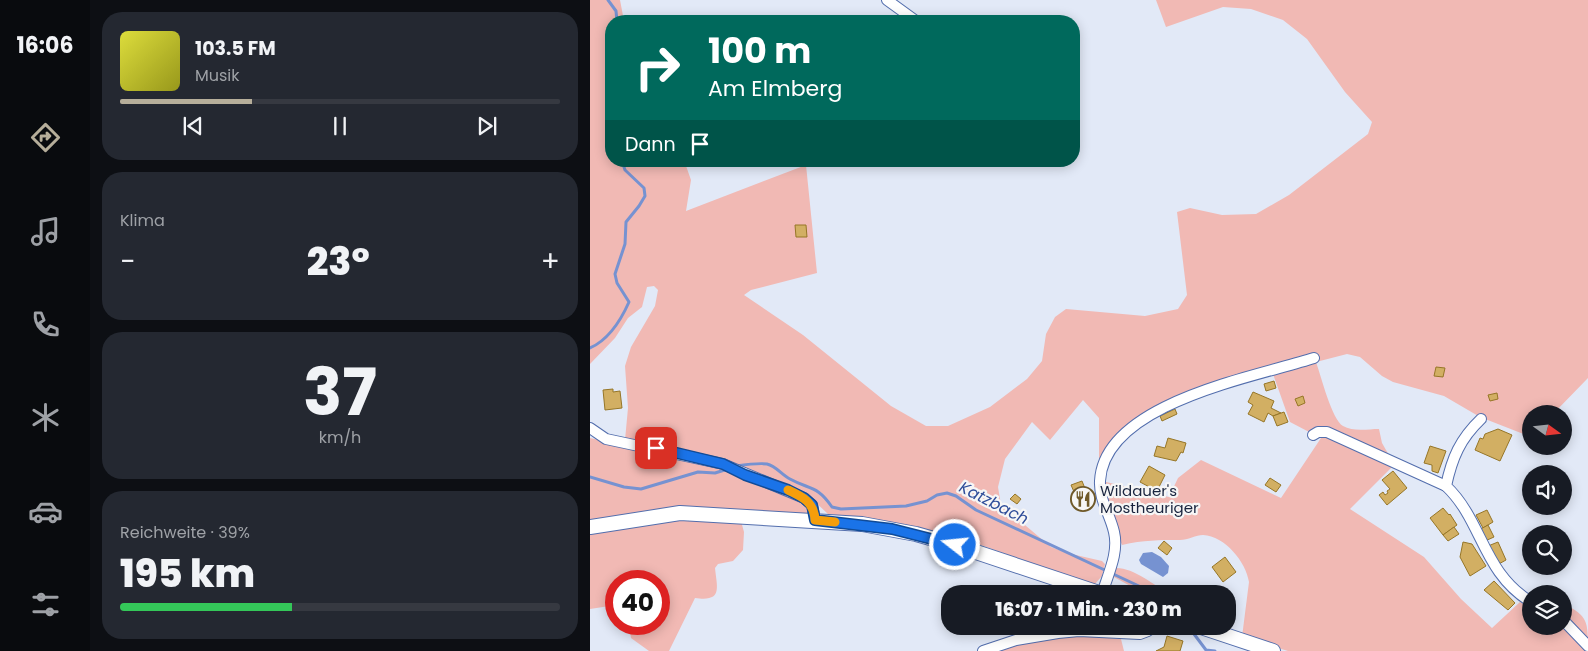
<!DOCTYPE html>
<html lang="de">
<head>
<meta charset="utf-8">
<style>
  :root { --surface:#171b24; --page:#242831; --text:#f1f3f6; --muted:#9ea1a6; --line:#363941; --accent:#b6ae9a }
  body { margin:0; font-family:Poppins,sans-serif; background:var(--page); color:var(--text); height:100vh; display:flex; flex-direction:column; font-size:19px; white-space:nowrap }
  * { box-sizing:border-box; margin:0 }
  p { font-size:16px; color:var(--muted) }
  .icon { flex:none; width:28px; height:28px; fill:none; stroke:currentColor; stroke-width:2; stroke-linecap:round; stroke-linejoin:round }
  .map { position:relative; flex:1; overflow:hidden }
  .drawer { display:flex; flex-direction:column; gap:12px; padding:12px; background:#0d0f14; width:500px }
  .drawer>* { flex:none }
  .top-card { position:absolute; left:15px; top:15px; width:475px; height:152px; border-radius:20px; box-shadow:0 2px 12px #0003; background:#00695c; color:#fff; overflow:hidden }
  .needle { width:32px; rotate:105deg }
  .controls { position:absolute; left:932px; top:405px; display:grid; gap:10px }
  .controls a { display:grid; place-items:center; width:50px; height:50px; border-radius:50%; background:var(--surface); box-shadow:0 2px 12px #0003; font-size:25px }
  .speed { position:absolute; left:15px; top:570px; display:flex; gap:10px; font-size:25px; font-weight:700; text-align:center }
  .speed>* { display:grid; place-content:center; width:65px; height:65px; border-radius:50%; background:var(--surface); box-shadow:0 2px 12px #0003; line-height:1 }
  .speed .limit { border:8px solid #d22; background:#fff; color:#111 }
  .pin { position:absolute; display:grid; place-items:center; width:42px; height:42px; color:#fff; margin:-21px; border-radius:10px; box-shadow:0 2px 8px #0006 }
  .me { position:absolute; width:55px; margin:-28px; rotate:286deg; stroke-linejoin:round; filter:drop-shadow(0 0 4px #0008) }
  .turn { display:flex; align-items:center; gap:18px; height:105px; padding:0 20px; font-size:22px }
  .turn .icon { width:65px; height:65px; stroke-width:2.5 }
  .turn b { display:block; font-size:35px; line-height:42px }
  .then { display:flex; align-items:center; height:48px; padding:0 20px; background:#0003; gap:10px; font-size:19px }
  .big { font-size:38px; font-weight:800; line-height:1.1 }
  .drawer .tile { flex:1; display:flex; flex-direction:column; justify-content:center; gap:8px; min-width:0; padding:0 18px; border-radius:20px; background:var(--page) }
  .drawer .dial { align-items:center; gap:0 }
  .dial b { font-size:65px; line-height:1 }
  .song { display:flex; align-items:center; gap:15px }
  .cover { width:60px; height:60px; border-radius:8px; background:linear-gradient(135deg,hsl(60 70% 55%),hsl(60 70% 35%)) }
  .played { height:5px; border-radius:2px; background:linear-gradient(90deg,var(--accent) 30%,var(--line) 30%) }
  .keys { display:flex; justify-content:space-around; direction:ltr }
  .heat { display:flex; justify-content:space-between; align-items:center; font-size:28px; direction:ltr }
  .charge { height:8px; border-radius:4px; background:linear-gradient(90deg,#34c759 39%,var(--line) 0) }
  .trip { position:absolute; left:351px; top:585px; width:295px; height:50px; border-radius:20px; background:var(--surface); box-shadow:0 2px 12px #0003; font-weight:800; line-height:50px; text-align:center }
  main { display:flex; flex:1; min-height:0 }
  .dock { display:flex; flex-direction:column; width:90px; justify-content:space-around; align-items:center; background:#090b0e; color:var(--muted) }
  .dock .icon { width:35px; height:35px }
  .dock .selected { color:var(--accent) }
  .dock b { font-size:22px; color:var(--text) }
  .map>svg:first-child { display:block }
  .green { fill:#f1b9b4 }
  .water { fill:#7692d1 }
  .lines { fill:none; stroke-linecap:round; stroke-linejoin:round }
  .stream { stroke:#7692d1; stroke-width:3 }
  .building { fill:#d2af63; stroke:#967627 }
  .street-casing { stroke:#536ead; stroke-width:12 }
  .secondary-casing { stroke:#536ead; stroke-width:16 }
  .street { stroke:#fff; stroke-width:10 }
  .secondary { stroke:#fff; stroke-width:14 }
  .route-casing { stroke:#114b97; stroke-width:12 }
  .route { stroke:#1a73e8; stroke-width:9 }
  .slow { stroke:#f59e0b; stroke-width:9 }
  .labels { text-anchor:middle; dominant-baseline:central; stroke-width:4.5; stroke-linejoin:round; paint-order:stroke }
  .poi-label { font-size:15px; fill:#19243e; stroke:#f6f6f6; text-anchor:start }
  .water-label { font-size:16px; font-style:italic; fill:#304e9a; stroke:#f6f6f6 }
</style>
</head>
<body>
<main>
<nav class="dock">
<b>16:06</b>
<svg class="icon selected" aria-label="directions" viewBox="0 0 24 24"><path d="M12 3l9 9-9 9-9-9zM9 14v-3h6M13 9l2 2-2 2"/></svg>
<svg class="icon" aria-label="music" viewBox="0 0 24 24"><path d="M9 18V5l10-2v13"/><circle cx="6" cy="18" r="3"/><circle cx="16" cy="16" r="3"/></svg>
<svg class="icon" aria-label="phone" viewBox="0 0 24 24"><path d="M5 4h4l2 5-3 2q2 4 5 5l2-3 5 2v4C11 20 4 13 5 4z"/></svg>
<svg class="icon" aria-label="climate" viewBox="0 0 24 24"><path d="M12 3v18M4 7l16 10M4 17L20 7"/></svg>
<svg class="icon" aria-label="car" viewBox="0 0 24 24"><path d="M5 17H2v-5l4-1 3-4h7l3 4 3 1v5h-3M9 17h6M6 11h13"/><circle cx="7" cy="17" r="2"/><circle cx="17" cy="17" r="2"/></svg>
<svg class="icon" aria-label="filters" viewBox="0 0 24 24"><path d="M4 7h16M4 17h16"/><circle cx="9" cy="7" r="2"/><circle cx="15" cy="17" r="2"/></svg>
</nav>
<section class="drawer">
<div class="tile">
<div class="song"><i class="cover"></i><div><b>103.5 FM</b><p>Musik</p></div></div>
<div class="played"></div>
<div class="keys"><svg class="icon" aria-label="previous" viewBox="0 0 24 24"><path d="M18 5L8 12l10 7zM5 5v14"/></svg><svg class="icon" aria-label="pause" viewBox="0 0 24 24"><path d="M8 5v14M16 5v14"/></svg><svg class="icon" aria-label="next" viewBox="0 0 24 24"><path d="M6 5l10 7-10 7zM19 5v14"/></svg></div>
</div>
<div class="tile"><p>Klima</p>
<div class="heat"><a>−</a><b class="big">23°</b><a>+</a></div>
</div>
<div class="tile dial"><b>37</b><p>km/h</p></div>
<div class="tile"><p>Reichweite · 39%</p><b class="big">195 km</b><div class="charge"></div></div>
</section>
<div class="map">
<svg width="998" height="651" viewBox="0 0 998 651">
  <rect width="100%" height="100%" fill="#e2e9f7"/>
  <g class="green">
    <path d="M0,0H30L34,21H21V161H91L95,163L101,180L96,211L216,165L227,273L161,290L154,295L213,335L301,406L336,426H358L400,407L437,379L452,361L456,334L465,317L476,309L555,316L588,309L597,295L587,212L600,208L632,215L666,214L699,195L778,134L782,122L755,92L717,39L693,20L661,9L633,7L576,27L566,0H998V378L963,414H941V437L890,417L854,396L803,382L792,376L770,357L757,354L726,362C731,376 742,420 753,426C763,432 778,429 789,429L792,443L800,457L775,446L721,433L700,422L683,374L600,394L517,450L509,467V418L493,400L460,440L442,422L415,459L408,487L411,505L461,547L477,553L512,561L515,564L512,576L504,585L371,538L328,528L238,514L221,498L168,477L35,440L38,408L35,366L41,347L65,306L68,290L64,286L57,287L52,307L38,318L25,338L0,364Z"/>
    <path d="M733,435L803,466L760,509L834,557L871,599L902,628L930,602L941,608V626L973,627L974,604C998,616 998,621 998,651H698L652,637L659,582C656,562 635,536 613,535C606,535 598,540 590,540C569,540 554,540 532,545L513,498L512,481L579,497L588,478L611,460L691,498Z"/>
    <path d="M0,438L128,466L217,504L220,514L0,521Z"/>
    <path d="M94,518L151,521L154,532L153,550L143,561L128,564L125,568C127,588 133,602 105,598L79,651H59L41,638L39,624H69V581H26V605L0,609V532Z"/>
    <path d="M525,568C543,567 564,585 579,594H555L522,576Z"/>
    <path d="M484,635L531,639L534,651H403L433,642Z"/>
  </g>
  <path class="water" d="M562,552L571,557L579,566L578,573L573,577L551,564L549,560L553,553Z"/>
  <g class="lines">
    <g class="stream">
      <path d="M18,0L26,11L27,21"/>
      <path d="M21,35L19,53L21,60"/>
      <path d="M0,348C18,340 31,320 39,302L27,283L25,274L35,244L36,222L49,206L55,196L54,188L35,170L32,161"/>
      <path d="M146,466C153,465 171,463 177,464C186,466 192,475 200,479C220,490 227,485 242,507L251,509L316,506L337,501L347,495L357,493L366,496L386,510L566,594"/>
      <path d="M0,477L34,487L51,489L108,472L125,473L138,469"/>
      <path d="M604,634L616,650L625,651"/>
    </g>
  </g>
  <g class="building">
    <path d="M205,225H216L217,237H206Z"/>
    <path d="M846,367L855,368L853,377L844,376Z"/>
    <path d="M684,381L686,388L676,391L674,384Z"/>
    <path d="M23,389V392L30,391L32,408L15,410L13,390Z"/>
    <path d="M663,392L684,401L681,408L691,413L683,416L678,413L674,422L658,414L663,405L658,402Z"/>
    <path d="M907,393L908,399L900,401L898,395Z"/>
    <path d="M713,396L715,403L708,406L705,399Z"/>
    <path d="M585,409L587,414L572,421L570,416Z"/>
    <path d="M694,412L698,422L687,426L683,416Z"/>
    <path d="M908,429L922,435L910,461L885,450L890,438L893,439L895,434Z"/>
    <path d="M578,438L596,443L593,453L591,452L586,461L564,456L567,446L575,448Z"/>
    <path d="M840,446L856,451L848,473L842,471V465L834,463Z"/>
    <path d="M559,466L575,475L567,491L550,482Z"/>
    <path d="M803,471L817,488L797,505L789,495L793,492L795,495L798,493L797,491L800,489L792,480Z"/>
    <path d="M680,478L691,485L686,492L675,485Z"/>
    <path d="M492,481L502,506L492,510L481,485Z"/>
    <path d="M425,494L431,499L427,504L420,499Z"/>
    <path d="M853,508L859,515L860,514L867,525L853,535L840,518Z"/>
    <path d="M897,510L903,522L893,528L886,515Z"/>
    <path d="M898,525L904,537L895,541L889,530Z"/>
    <path d="M864,527L869,534L858,541L853,535Z"/>
    <path d="M574,541L582,548L577,555L568,548Z"/>
    <path d="M873,542L882,544L896,566L880,576L870,557Z"/>
    <path d="M908,542L916,560L907,565L898,546Z"/>
    <path d="M635,557L646,572L633,582L622,567Z"/>
    <path d="M904,581L925,603L918,610L894,590Z"/>
    <path d="M577,636L593,641L590,651H566L574,647Z"/>
  </g>
  <g class="lines">
    <defs>
      <g id="street">
        <path d="M297,0L326,21"/>
        <path d="M891,419C870,439 862,458 856,486C893,521 892,572 941,602"/>
        <path d="M0,428L16,439L133,464L214,498L222,505L225,520"/>
        <path d="M723,435L728,432H737L856,486"/>
        <path d="M512,594C518,574 529,553 524,532C520,514 509,500 510,481C514,403 665,377 724,358"/>
        <path d="M974,621L998,646"/>
        <path d="M393,651L426,640L468,633L489,631L550,634L558,631L560,626"/>
      </g>
      <g id="secondary">
        <path d="M0,527L90,513L272,524L326,534L365,545L512,594"/>
        <path d="M608,626L683,651"/>
      </g>
    </defs>
    <use href="#street" class="street-casing"/>
    <use href="#secondary" class="secondary-casing"/>
    <use href="#street" class="street"/>
    <use href="#secondary" class="secondary"/>
  </g>
  <g class="lines">
    <defs>
      <path id="route" d="M66,448L133,464L155,475L198,490L214,498L222,505L225,520L302,529L365,545"/>
    </defs>
    <use href="#route" class="route-casing"/>
    <use href="#route" class="route"/>
    <path class="slow" d="M198,490C213,497 224,502 225,520L245,522"/>
  </g>
  <defs>
    <symbol id="restaurant-ring" viewBox="-11 -11 22 22"><circle r="9.5" fill="#f6f6f6" stroke="#6f5929" stroke-width="1.5"/><path d="M-5-6h1v4h1v-4h1v4h1v-4h1v5L-1.5 .5V6h-2V.5L-5-1ZM5-6V6H3V1.5H1.5Q1.5-4 5-6Z" fill="#6f5929"/></symbol>
  </defs>
  <g fill-rule="evenodd">
    <use href="#restaurant-ring" x="479" y="485" width="28" height="28"/>
  </g>
  <g class="labels">
    <g class="poi-label">
      <text x="510" y="490">Wildauer's<tspan x="510" dy="17">Mostheuriger</tspan></text>
    </g>
    <g class="water-label">
      <text transform="translate(404 503) rotate(27)">Katzbach</text>
    </g>
  </g>
</svg>
<div class="controls">
<a><svg class="needle" viewBox="-14 -14 28 28"><path d="M0-13l5 13h-10z" fill="#e53935"/><path d="M0 13l5-13h-10z" fill="#9ea1a6"/></svg></a>
<a><svg class="icon" aria-label="sound" viewBox="0 0 24 24"><path d="M4 9h4l5-4v14l-5-4H4zM17 9q2 3 0 6"/></svg></a>
<a><svg class="icon" aria-label="search" viewBox="0 0 24 24"><circle cx="10" cy="10" r="6"/><path d="M15 15l6 6"/></svg></a>
<a><svg class="icon" aria-label="layers" viewBox="0 0 24 24"><path d="M12 4l9 5-9 5-9-5zM3 14l9 5 9-5"/></svg></a>
</div>
<div class="speed"><div class="limit">40</div></div>
<div class="pin" style="left:66px;top:448px;background:#d93025"><svg class="icon" aria-label="arrive" viewBox="0 0 24 24"><path d="M6 21V4h12l-3 4 3 4H6"/></svg></div>
<svg class="me" style="left:365px;top:545px" viewBox="-20 -20 40 40"><circle r="17" fill="#1a73e8" stroke="#fff" stroke-width="3"/><path d="M0-11L8 9 0 5-8 9z" fill="#fff"/></svg>
<div class="trip">16:07 · 1 Min. · 230 m</div>
<div class="top-card">
<div class="turn"><svg class="icon" aria-label="right" viewBox="0 0 24 24"><path d="M7 20v-9h11M14 6l5 5-5 5"/></svg><div><b>100 m</b>Am Elmberg</div></div>
<div class="then">Dann<svg class="icon" aria-label="arrive" viewBox="0 0 24 24"><path d="M6 21V4h12l-3 4 3 4H6"/></svg></div>
</div>
</div>
</main>
</body>
</html>
